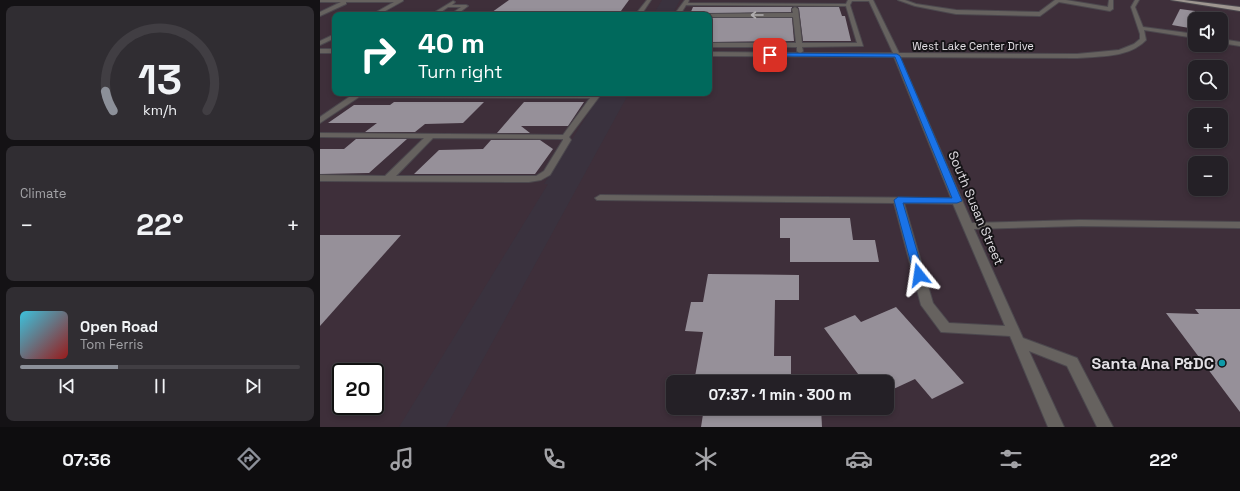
<!DOCTYPE html>
<html lang="en">
<head>
<meta charset="utf-8">
<style>
  :root { --surface:#242026; --page:#302d32; --text:#f1f3f6; --muted:#a3a3a7; --line:#413e43; --accent:#8c9099 }
  body { margin:0; font-family:"Space Grotesk",sans-serif; background:var(--page); color:var(--text); height:100vh; display:flex; flex-direction:column; font-size:15px; white-space:nowrap }
  * { box-sizing:border-box; margin:0 }
  p { font-size:13px; color:var(--muted) }
  .icon { flex:none; width:22px; height:22px; fill:none; stroke:currentColor; stroke-width:2; stroke-linecap:round; stroke-linejoin:round }
  .map { position:relative; flex:1; overflow:hidden }
  .panel { display:flex; flex-direction:column; gap:6px; padding:6px; background:#141215; width:320px }
  .panel>* { flex:none }
  .hud { position:absolute; left:12px; top:12px; width:380px; height:84px; border-radius:8px; box-shadow:0 2px 6px #0003,0 0 0 1px var(--line); background:#00695c; color:#fff; overflow:hidden }
  .fabs { position:absolute; left:868px; top:12px; display:grid; gap:8px }
  .fabs a { display:grid; place-items:center; width:40px; height:40px; border-radius:8px; background:var(--surface); box-shadow:0 2px 6px #0003,0 0 0 1px var(--line); font-size:20px }
  .speed { position:absolute; left:12px; top:363px; display:flex; gap:8px; font-size:20px; font-weight:700; text-align:center }
  .speed>* { display:grid; place-content:center; width:52px; height:52px; border-radius:50%; background:var(--surface); box-shadow:0 2px 6px #0003,0 0 0 1px var(--line); line-height:1 }
  .speed .limit { border:2px solid #111; border-radius:6px; background:#fff; color:#111 }
  .pin { position:absolute; display:grid; place-items:center; width:34px; height:34px; color:#fff; margin:-17px; border-radius:8px; box-shadow:0 2px 6px #0006 }
  .me { position:absolute; width:44px; margin:-22px; rotate:345deg; stroke-linejoin:round; filter:drop-shadow(0 0 3px #0008) }
  .turn { display:flex; align-items:center; gap:14px; height:84px; padding:0 20px; font-size:18px }
  .turn .icon { width:52px; height:52px; stroke-width:2.5 }
  .turn b { display:block; font-size:28px; line-height:34px }
  .big { font-size:30px; font-weight:800; line-height:1.1 }
  .panel .card { flex:1; display:flex; flex-direction:column; justify-content:center; gap:6px; min-width:0; padding:0 14px; border-radius:8px; background:var(--page) }
  .panel .dial { align-items:center; gap:0 }
  .dial svg { height:104px; overflow:visible; fill:none; stroke:var(--line); stroke-width:7; stroke-linecap:round; text-anchor:middle }
  .dial text { fill:var(--text); stroke:none }
  .song { display:flex; align-items:center; gap:12px }
  .cover { width:48px; height:48px; border-radius:6px; background:linear-gradient(135deg,hsl(190 70% 55%),hsl(0 70% 35%)) }
  .played { height:4px; border-radius:2px; background:linear-gradient(90deg,var(--accent) 35%,var(--line) 35%) }
  .keys { display:flex; justify-content:space-around; direction:ltr }
  .heat { display:flex; justify-content:space-between; align-items:center; font-size:22px; direction:ltr }
  .trip { position:absolute; left:346px; top:375px; width:228px; height:40px; border-radius:8px; background:var(--surface); box-shadow:0 2px 6px #0003,0 0 0 1px var(--line); font-weight:800; line-height:40px; text-align:center }
  .dock { display:flex; height:64px; justify-content:space-around; align-items:center; background:#0e0d0f; color:var(--muted) }
  .dock .icon { width:28px; height:28px }
  .dock .on { color:var(--accent) }
  .dock b { font-size:18px; color:var(--text) }
  main { display:flex; flex:1; min-height:0 }
  .map>svg:first-child { display:block }
  .commercial { fill:#3e2f3a; fill-rule:evenodd }
  .built { fill:#3a323e }
  .building { fill:#969099 }
  .lines { fill:none; stroke-linecap:round; stroke-linejoin:round }
  .minor-casing { stroke:#4c484e; stroke-width:2 }
  .major-casing { stroke:#4c484e; stroke-width:2 }
  .minor { fill:#66625f; fill-rule:evenodd }
  .major { fill:#9e9690; fill-rule:evenodd }
  .oneway { stroke:#b0adaf }
  .route { fill:#1a73e8; stroke:#114b97 }
  .culture-dot { fill:#0f9aa8; stroke:#161417; stroke-width:1.5 }
  .labels { text-anchor:middle; dominant-baseline:central; stroke-width:4; stroke-linejoin:round; paint-order:stroke }
  .far-street-label { font-size:11px; fill:#e2dfe4; stroke:#161417 }
  .street-label { font-size:13px; fill:#e2dfe4; stroke:#161417 }
  .near-poi-label { font-size:16px; font-weight:bold; fill:#e2dfe4; stroke:#161417; text-anchor:end }
</style>
</head>
<body>
<main>
<section class="panel">
<div class="card dial"><svg viewBox="0 0 100 80">
<path d="M14 69A42 42 0 1 1 86 69"/>
<path d="M14 69A42 42 0 0 1 8 54" stroke="#8c9099"/>
<text x="50" y="56" font-size="32" font-weight="700">13</text>
<text x="50" y="72" font-size="11">km/h</text>
</svg></div>
<div class="card"><p>Climate</p>
<div class="heat"><a>−</a><b class="big">22°</b><a>+</a></div>
</div>
<div class="card">
<div class="song"><i class="cover"></i><div><b>Open Road</b><p>Tom Ferris</p></div></div>
<div class="played"></div>
<div class="keys"><svg class="icon" aria-label="previous" viewBox="0 0 24 24"><path d="M18 5L8 12l10 7zM5 5v14"/></svg><svg class="icon" aria-label="pause" viewBox="0 0 24 24"><path d="M8 5v14M16 5v14"/></svg><svg class="icon" aria-label="next" viewBox="0 0 24 24"><path d="M6 5l10 7-10 7zM19 5v14"/></svg></div>
</div>
</section>
<div class="map">
<svg width="920" height="427" viewBox="0 0 920 427">
  <rect width="100%" height="100%" fill="#302b32"/>
  <path class="commercial" d="M0,0H920V427H0ZM15,15H389V93H15ZM875,19H901V45H875ZM875,67H901V93H875ZM875,115H901V141H875ZM875,163H901V189H875ZM21,372H55V406H21ZM353,382H567V408H353Z"/>
  <g class="built">
    <path d="M342,0H360L352,15H333Z"/>
    <path d="M281,93H309L126,427H79L228,184H224Z"/>
  </g>
  <g class="building">
    <path d="M189,0H309L298,15H168Z"/>
    <path d="M373,7H472L471,12L370,14Z"/>
    <path d="M478,7H519L522,16H525L531,41H483L479,9Z"/>
    <path d="M860,9L875,11V29L852,25Z"/>
    <path d="M389,18H472L474,41L389,42Z"/>
    <path d="M74,102H164L143,123L105,124L95,132H45L57,123H8L34,105H70Z"/>
    <path d="M204,102H264L248,126H201L210,133H177Z"/>
    <path d="M36,139H87L49,173L0,174V149H24Z"/>
    <path d="M171,140H220L233,149L215,174H94L119,150L163,149Z"/>
    <path d="M460,218H530L533,240H555L559,262H470V238H460Z"/>
    <path d="M0,235H81L0,326Z"/>
    <path d="M388,274L479,275V300H455L454,356H471V382H374L383,332L365,331L371,302H383Z"/>
    <path d="M576,307L644,383L612,399L595,379L567,392V382H544L504,328L535,315L541,322Z"/>
    <path d="M875,309H920V412L846,313L879,314Z"/>
    <path d="M384,408H501L502,427H381Z"/>
  </g>
  <g class="lines">
    <defs>
      <g id="minor">
        <path d="M0,0H83V1L58,15H51L74,2H26V4L0,16V12L21,2H0Z"/>
        <path d="M327,0H331L321,15H315Z"/>
        <path d="M365,0H369L368,3L526,4L528,0H553L579,53L757,54L799,50L814,44L820,39V34L811,7L815,0H819L815,7L823,27L875,34V38L824,30L826,40C809,58 780,56 757,58L580,57L652,223L760,220L920,222V228L760,226L654,229L703,338L757,358L793,427H777L747,366L709,351L744,427H728L690,336L621,332L601,305L574,203L277,200L275,198L280,195L631,198L574,57L389,56V52L479,53L477,51V47H389V43H476L473,17H389V15H386L387,14L473,13L472,9L475,7L478,9L482,43H537L526,6L366,5L360,15H354ZM532,1H549L573,53H481L483,51L482,47L543,46L530,5ZM584,203L633,204L685,326L629,323L613,303Z"/>
        <path d="M578,0H585L596,4L636,10L719,12L735,0H746L788,7L789,0H793V9L790,11L739,2L720,16L636,14L595,6Z"/>
        <path d="M133,1L135,2L132,5H146L148,6L136,15H130L141,7H128L117,15H110Z"/>
        <path d="M15,34V38L0,45V41Z"/>
        <path d="M901,39L920,42V46L901,43Z"/>
        <rect x="0" y="49" width="15" height="4"/>
        <path d="M35,93L274,94L282,93L249,137L251,140L230,175L221,180L209,182L0,181V175L65,176L104,138L0,137V133L243,135L270,98L39,97L0,123V117ZM113,138L243,139V140L224,171L216,176H76Z"/>
      </g>
      <path id="major" d="M851,0H864L920,7V11Z"/>
    </defs>
    <use href="#minor" class="minor-casing"/>
    <use href="#major" class="major-casing"/>
    <use href="#minor" class="minor"/>
    <use href="#major" class="major"/>
  </g>
  <defs><path id="oneway-shaft" d="M-6 0H5M1.5-3L5.5 0L1.5 3" fill="none" stroke-width="1.6" stroke-linecap="round" stroke-linejoin="round"/></defs>
  <use class="oneway" href="#oneway-shaft" transform="translate(437 15) rotate(180)"/>
  <path class="route" d="M450,53L577,54L580,56L642,201L637,203H583L604,275L603,278H595L594,275L574,200L578,197L632,198L575,57L448,56V54Z"/>
  <circle class="culture-dot" cx="902" cy="363" r="4"/>
  <g class="labels">
    <g class="far-street-label">
      <text x="653" y="46">West Lake Center Drive</text>
    </g>
    <g class="street-label">
      <text transform="translate(656 208) rotate(67)">South Susan Street</text>
    </g>
    <g class="near-poi-label">
      <text x="894" y="363">Santa Ana P&amp;DC</text>
    </g>
  </g>
</svg>
<div class="fabs">
<a><svg class="icon" aria-label="sound" viewBox="0 0 24 24"><path d="M4 9h4l5-4v14l-5-4H4zM17 9q2 3 0 6"/></svg></a>
<a><svg class="icon" aria-label="search" viewBox="0 0 24 24"><circle cx="10" cy="10" r="6"/><path d="M15 15l6 6"/></svg></a>
<a>+</a>
<a>−</a>
</div>
<div class="speed"><div class="limit">20</div></div>
<div class="pin" style="left:450px;top:55px;background:#d93025"><svg class="icon" aria-label="arrive" viewBox="0 0 24 24"><path d="M6 21V4h12l-3 4 3 4H6"/></svg></div>
<svg class="me" style="left:599px;top:275px" viewBox="-20 -20 40 40"><path d="M0-17L14 15 0 8-14 15z" fill="#1a73e8" stroke="#fff" stroke-width="4"/></svg>
<div class="trip">07:37 · 1 min · 300 m</div>
<div class="hud">
<div class="turn"><svg class="icon" aria-label="right" viewBox="0 0 24 24"><path d="M7 20v-9h11M14 6l5 5-5 5"/></svg><div><b>40 m</b>Turn right</div></div>
</div>
</div>
</main>
<nav class="dock">
<b>07:36</b>
<svg class="icon on" aria-label="directions" viewBox="0 0 24 24"><path d="M12 3l9 9-9 9-9-9zM9 14v-3h6M13 9l2 2-2 2"/></svg>
<svg class="icon" aria-label="music" viewBox="0 0 24 24"><path d="M9 18V5l10-2v13"/><circle cx="6" cy="18" r="3"/><circle cx="16" cy="16" r="3"/></svg>
<svg class="icon" aria-label="phone" viewBox="0 0 24 24"><path d="M5 4h4l2 5-3 2q2 4 5 5l2-3 5 2v4C11 20 4 13 5 4z"/></svg>
<svg class="icon" aria-label="climate" viewBox="0 0 24 24"><path d="M12 3v18M4 7l16 10M4 17L20 7"/></svg>
<svg class="icon" aria-label="car" viewBox="0 0 24 24"><path d="M5 17H2v-5l4-1 3-4h7l3 4 3 1v5h-3M9 17h6M6 11h13"/><circle cx="7" cy="17" r="2"/><circle cx="17" cy="17" r="2"/></svg>
<svg class="icon" aria-label="filters" viewBox="0 0 24 24"><path d="M4 7h16M4 17h16"/><circle cx="9" cy="7" r="2"/><circle cx="15" cy="17" r="2"/></svg>
<b>22°</b>
</nav>
</body>
</html>
